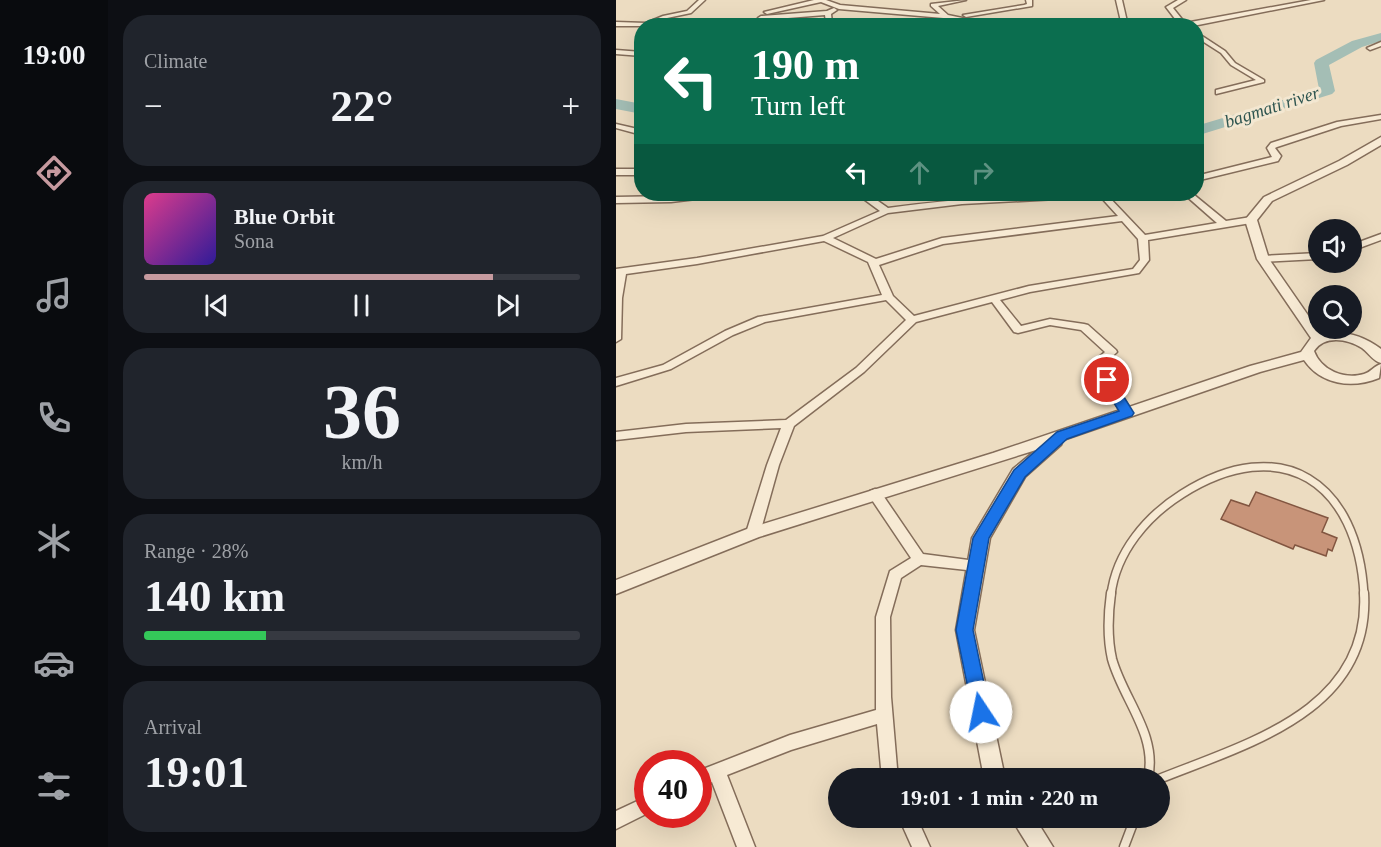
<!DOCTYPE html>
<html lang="en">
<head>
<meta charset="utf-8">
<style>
  :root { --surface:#171b24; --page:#20242c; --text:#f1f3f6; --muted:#9ea1a6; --line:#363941; --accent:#c69a9f }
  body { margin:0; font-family:"Times New Roman",serif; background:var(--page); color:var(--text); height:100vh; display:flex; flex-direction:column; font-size:22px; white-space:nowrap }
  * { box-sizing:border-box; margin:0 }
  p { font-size:20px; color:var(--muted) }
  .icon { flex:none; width:33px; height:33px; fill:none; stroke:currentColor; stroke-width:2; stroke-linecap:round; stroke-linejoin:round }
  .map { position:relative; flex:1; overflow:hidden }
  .details { display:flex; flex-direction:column; gap:15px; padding:15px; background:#0d0f14; width:508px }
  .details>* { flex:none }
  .hud { position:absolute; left:18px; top:18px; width:570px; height:183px; border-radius:24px; box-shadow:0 6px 24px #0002; background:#0b6e4f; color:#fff; overflow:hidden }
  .controls { position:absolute; left:692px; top:219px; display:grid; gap:12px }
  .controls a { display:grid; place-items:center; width:54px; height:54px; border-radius:50%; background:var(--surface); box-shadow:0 6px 24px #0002; font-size:30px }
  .speed { position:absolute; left:18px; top:750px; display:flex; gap:12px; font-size:30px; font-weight:700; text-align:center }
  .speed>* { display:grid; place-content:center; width:78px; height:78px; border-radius:50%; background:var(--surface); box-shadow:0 6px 24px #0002; line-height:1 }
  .speed .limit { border:9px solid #d22; background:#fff; color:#111 }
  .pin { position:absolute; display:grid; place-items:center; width:51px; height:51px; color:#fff; margin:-26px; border:3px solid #fff; border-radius:50%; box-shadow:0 2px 6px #0007 }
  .me { position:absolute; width:66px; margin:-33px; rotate:349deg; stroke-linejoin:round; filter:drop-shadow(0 0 4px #0008) }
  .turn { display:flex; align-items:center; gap:21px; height:126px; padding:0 18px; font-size:27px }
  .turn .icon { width:78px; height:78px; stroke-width:2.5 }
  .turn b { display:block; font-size:42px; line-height:51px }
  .lanes { display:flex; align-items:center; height:57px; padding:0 18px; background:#0003; justify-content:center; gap:30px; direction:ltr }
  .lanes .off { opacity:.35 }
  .big { font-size:45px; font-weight:700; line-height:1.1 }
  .details .tile { flex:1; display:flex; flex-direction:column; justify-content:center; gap:9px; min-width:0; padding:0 21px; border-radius:24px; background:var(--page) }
  .details .dial { align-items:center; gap:0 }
  .dial b { font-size:78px; line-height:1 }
  .song { display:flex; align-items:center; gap:18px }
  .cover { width:72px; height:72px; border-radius:9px; background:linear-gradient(135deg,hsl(330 70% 55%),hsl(250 70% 35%)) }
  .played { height:6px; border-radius:3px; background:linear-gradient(90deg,var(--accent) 80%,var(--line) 80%) }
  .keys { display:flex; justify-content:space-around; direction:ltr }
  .heat { display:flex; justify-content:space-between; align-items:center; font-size:33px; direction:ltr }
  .charge { height:9px; border-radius:4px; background:linear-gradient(90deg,#34c759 28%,var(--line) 0) }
  .trip { position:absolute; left:212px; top:768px; width:342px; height:60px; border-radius:30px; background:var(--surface); box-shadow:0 6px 24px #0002; font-weight:700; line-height:60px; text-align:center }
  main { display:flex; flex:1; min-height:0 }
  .tabs { display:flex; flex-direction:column; width:108px; justify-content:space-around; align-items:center; background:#090b0e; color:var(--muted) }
  .tabs .icon { width:42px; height:42px }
  .tabs .selected { color:var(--accent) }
  .tabs b { font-size:27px; color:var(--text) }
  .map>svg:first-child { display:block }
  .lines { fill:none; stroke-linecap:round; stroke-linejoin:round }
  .river { fill:#a4beb5; fill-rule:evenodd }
  .building { fill:#c89479; stroke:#825641; stroke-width:1.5 }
  .service-far1-casing { stroke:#846d5a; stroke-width:10 }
  .service-casing { stroke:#846d5a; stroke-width:11 }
  .minor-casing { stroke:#846d5a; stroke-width:3 }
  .tertiary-casing { stroke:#846d5a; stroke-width:3 }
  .service-far1 { stroke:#f7ead4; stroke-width:7 }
  .service { stroke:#f7ead4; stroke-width:8 }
  .minor { fill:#f7ead4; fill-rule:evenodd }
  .tertiary { fill:#f7ead4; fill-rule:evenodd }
  .route { fill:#1a73e8; stroke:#114b97; stroke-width:1.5 }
  .labels { text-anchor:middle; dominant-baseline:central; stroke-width:6; stroke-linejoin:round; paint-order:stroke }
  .far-water-label { font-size:18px; font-style:italic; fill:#2d544f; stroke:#f3e7d1 }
</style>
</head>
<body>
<main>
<nav class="tabs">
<b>19:00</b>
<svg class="icon selected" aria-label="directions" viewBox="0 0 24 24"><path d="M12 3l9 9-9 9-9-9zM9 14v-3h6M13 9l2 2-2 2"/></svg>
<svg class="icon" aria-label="music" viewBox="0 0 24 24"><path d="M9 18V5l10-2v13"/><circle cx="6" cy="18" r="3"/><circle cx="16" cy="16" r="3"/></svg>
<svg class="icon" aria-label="phone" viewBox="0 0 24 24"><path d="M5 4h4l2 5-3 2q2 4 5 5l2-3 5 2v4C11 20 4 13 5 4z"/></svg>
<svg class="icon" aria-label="climate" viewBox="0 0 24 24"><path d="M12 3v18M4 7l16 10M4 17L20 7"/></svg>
<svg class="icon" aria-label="car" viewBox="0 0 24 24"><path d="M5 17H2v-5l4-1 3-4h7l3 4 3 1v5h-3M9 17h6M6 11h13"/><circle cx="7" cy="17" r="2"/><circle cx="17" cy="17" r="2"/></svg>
<svg class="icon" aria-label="filters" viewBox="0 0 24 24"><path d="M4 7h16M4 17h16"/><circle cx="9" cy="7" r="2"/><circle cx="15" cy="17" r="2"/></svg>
</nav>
<section class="details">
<div class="tile"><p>Climate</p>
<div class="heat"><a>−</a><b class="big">22°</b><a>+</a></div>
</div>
<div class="tile">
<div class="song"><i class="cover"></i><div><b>Blue Orbit</b><p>Sona</p></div></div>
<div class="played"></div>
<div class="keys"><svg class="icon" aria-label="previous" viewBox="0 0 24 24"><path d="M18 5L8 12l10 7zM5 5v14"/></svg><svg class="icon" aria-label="pause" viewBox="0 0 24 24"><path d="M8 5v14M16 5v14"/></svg><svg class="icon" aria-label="next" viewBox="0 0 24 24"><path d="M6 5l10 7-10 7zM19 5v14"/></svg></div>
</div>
<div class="tile dial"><b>36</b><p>km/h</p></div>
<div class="tile"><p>Range · 28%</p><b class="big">140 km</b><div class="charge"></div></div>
<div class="tile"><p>Arrival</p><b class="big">19:01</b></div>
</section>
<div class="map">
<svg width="765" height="847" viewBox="0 0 765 847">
  <rect width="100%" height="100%" fill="#ecdcc1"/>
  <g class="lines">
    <g class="river">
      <path d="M765,33V41L746,47L713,65L719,91L716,94L580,136V126L703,89L698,63L700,60L736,41Z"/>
      <path d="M0,99L26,104V114L0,109Z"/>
    </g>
  </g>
  <path class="building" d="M640,492L712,518L706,532L721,538L716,551L712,549L710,556L679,545L677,549L605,519L615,500L633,506Z"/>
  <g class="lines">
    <defs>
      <path id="service-far1" d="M495,595C500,552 531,516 566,494C666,431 742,482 748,595"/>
      <g id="service">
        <path d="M495,593C492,615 491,637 496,659C507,699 542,735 532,778"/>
        <path d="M543,779C630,744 755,711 748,593"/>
        <path d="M508,847L519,818"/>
      </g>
      <g id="minor">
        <path d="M83,0H89L75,13L51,18L35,26H0V22L30,23L47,16L71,11Z"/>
        <path d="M198,0H210L224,5L324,14L315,6V4L350,0L322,6L332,15L385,26H371L339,19L223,9L205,2L151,14L148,12Z"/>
        <path d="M410,0H416V6L350,17L347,15L408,5L411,4Z"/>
        <path d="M500,0H506L512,26H506Z"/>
        <path d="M562,0H570L557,8L569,23L695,0H708L577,26H561L563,24L550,7Z"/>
        <path d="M218,8L221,10L215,14L216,23L213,26H205L210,22L209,15L147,20L145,26H139L142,18L145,16L211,11Z"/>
        <path d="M580,32L609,51L619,63L648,80V82L600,94V90L640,80L615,65L605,53L580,37Z"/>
        <path d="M765,42V46L754,50L751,48Z"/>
        <path d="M0,50L26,52V56L0,54Z"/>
        <path d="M765,115V119L725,126L661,147L659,148L665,156L662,161L580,181V176L656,157L651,148L655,143L721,122Z"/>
        <path d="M0,124L26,130V135L0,128Z"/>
        <rect x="0" y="169" width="26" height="6"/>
        <path d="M79,194H101L97,197L55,202L0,203V197L55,196Z"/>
        <path d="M211,194H252L272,208C346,198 415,194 490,194L529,235L601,223L568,194H577L610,221L635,217L640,220L635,223L532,240L533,260L523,273L414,292L384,300L405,326L434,319L468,324L472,325L500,350L501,352L487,365L517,413L515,416H507L475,364L489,352L465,330L434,325L402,333L398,332L376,302L300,322L248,372L178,426L163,465L144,533L142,537H132L130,533L151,465L165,428L70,432L0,440V432L70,424L170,420L240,368L290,320L270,300L149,322L117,335L55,369L0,386V378L47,365L109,331L142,317L266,295L252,262L208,241L81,264L10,274L6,298L5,339L0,342V269L81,258L207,236L264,211L245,197H215ZM482,194L502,216L326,238L260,259L217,238L272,213L346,204L478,197ZM506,221L522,239L524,260L517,269L413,286L298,316L277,296L263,265L327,244Z"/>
        <path d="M765,234V240L735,251V245Z"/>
        <path d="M702,253V259L647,262L642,259L647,256Z"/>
        <path d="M259,489L264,491L307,554L360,561L365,562L367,566L365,570L360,571L305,565L285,578L274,617L275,697L281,768L286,778H269L265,768L261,724L175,750L111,775L139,847H121L96,782L82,788V771L174,735L260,710V617L274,571L295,558L252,494L254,491Z"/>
        <path d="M32,796V813L0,829V811Z"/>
        <path d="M283,818H301L314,847H296Z"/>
      </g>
      <g id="tertiary">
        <path d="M765,137V145L731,165L656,201L641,220L653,259L705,334C727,330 747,335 765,349V363C757,361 753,353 746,348C731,339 709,335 698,351C705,370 728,380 748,374C755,372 758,366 765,364L763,378C736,389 705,385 688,360L644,372L447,440L445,445L409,477L374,538L358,630L389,778H368L340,630L356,538L397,469L420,450L143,537L0,594V580L131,529L377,453L634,366L685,352L695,338L641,259L629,220L648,197L723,161Z"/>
        <path d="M395,818H419L437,847H413Z"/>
      </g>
    </defs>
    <use href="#service-far1" class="service-far1-casing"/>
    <use href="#service" class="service-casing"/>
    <use href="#minor" class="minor-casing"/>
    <use href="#tertiary" class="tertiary-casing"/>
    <use href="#service-far1" class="service-far1"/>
    <use href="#service" class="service"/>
    <use href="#minor" class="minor"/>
    <use href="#tertiary" class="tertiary"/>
  </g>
  <path class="route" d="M491,376L496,378L518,413L516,416L451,439L409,477L373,538L357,630L374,712L371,718L365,721L358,718L340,630L357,538L398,470L441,432L503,411L484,380Z"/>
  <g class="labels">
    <g class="far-water-label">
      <text transform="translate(656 107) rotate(-18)">bagmati river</text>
    </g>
  </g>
</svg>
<div class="controls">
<a><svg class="icon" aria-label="sound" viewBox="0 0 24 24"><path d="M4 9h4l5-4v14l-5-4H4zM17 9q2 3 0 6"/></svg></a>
<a><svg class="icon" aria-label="search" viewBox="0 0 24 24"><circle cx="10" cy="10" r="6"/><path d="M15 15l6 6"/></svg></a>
</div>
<div class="speed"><div class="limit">40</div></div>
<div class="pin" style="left:491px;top:380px;background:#d93025"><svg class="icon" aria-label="arrive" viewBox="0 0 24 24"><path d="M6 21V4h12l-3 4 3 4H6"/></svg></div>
<svg class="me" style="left:365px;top:712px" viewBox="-20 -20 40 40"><circle r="19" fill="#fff"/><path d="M0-13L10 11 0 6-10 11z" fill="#1a73e8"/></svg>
<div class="trip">19:01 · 1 min · 220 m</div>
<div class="hud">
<div class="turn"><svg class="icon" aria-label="left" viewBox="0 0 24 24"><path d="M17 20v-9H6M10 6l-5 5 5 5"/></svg><div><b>190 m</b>Turn left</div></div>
<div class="lanes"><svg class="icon" aria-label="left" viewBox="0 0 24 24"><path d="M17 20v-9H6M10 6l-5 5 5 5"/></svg><svg class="icon off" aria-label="ahead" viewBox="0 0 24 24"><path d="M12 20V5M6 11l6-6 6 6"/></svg><svg class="icon off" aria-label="right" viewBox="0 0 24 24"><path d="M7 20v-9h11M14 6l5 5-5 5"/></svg></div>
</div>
</div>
</main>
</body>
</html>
